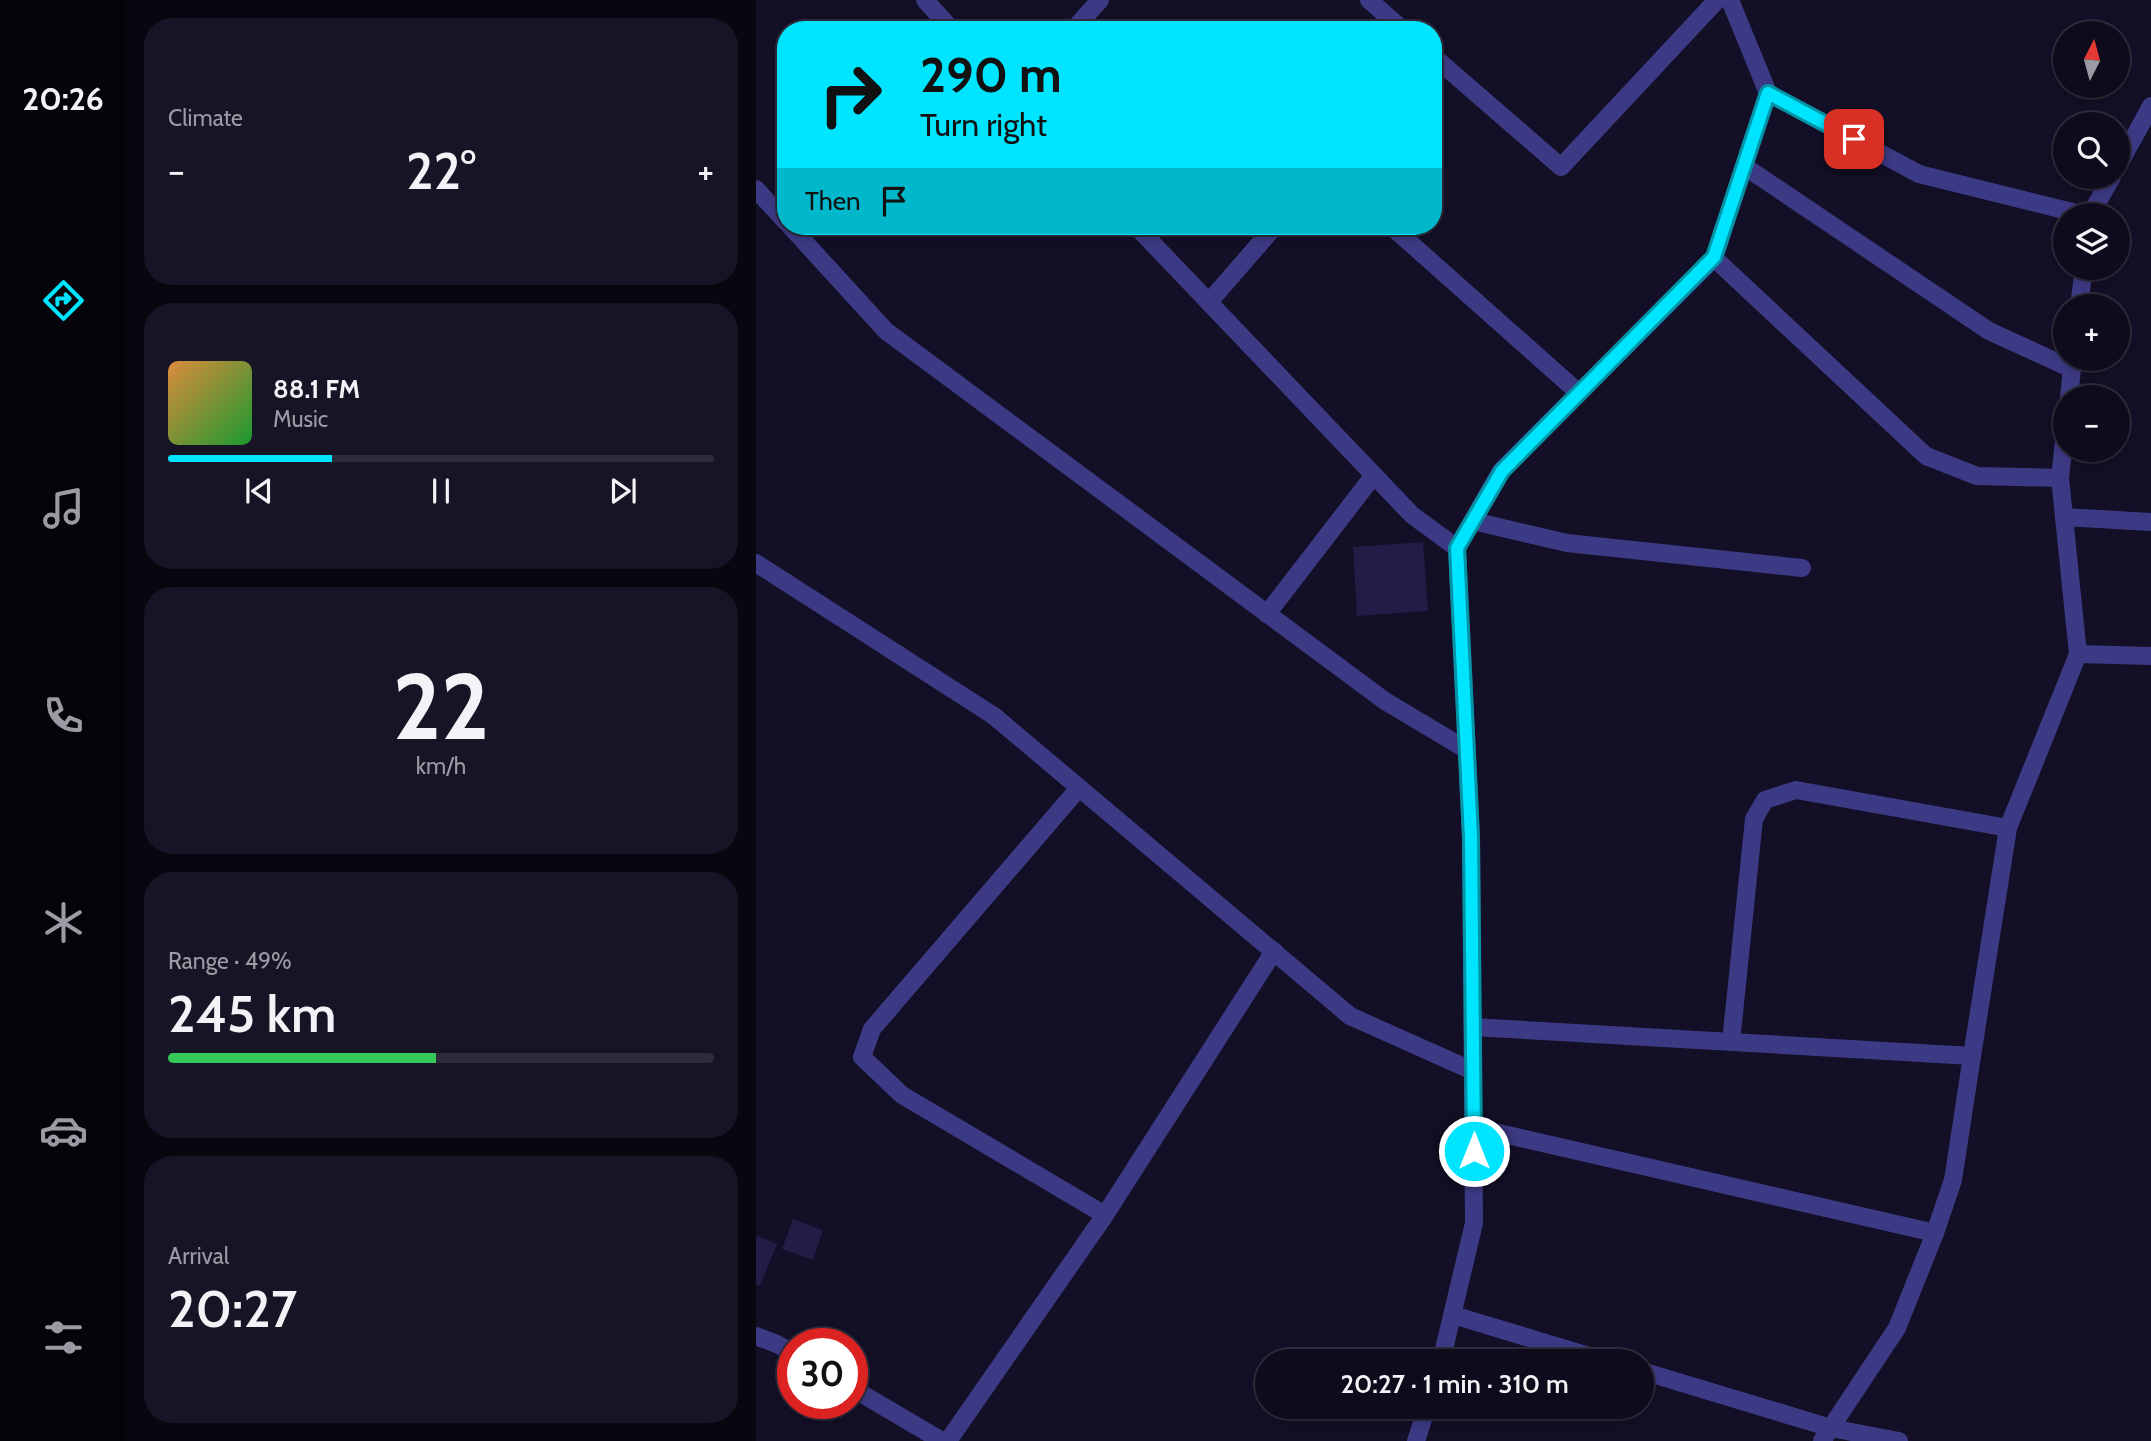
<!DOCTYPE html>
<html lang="en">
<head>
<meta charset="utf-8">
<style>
  :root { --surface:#0e0b1c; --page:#171425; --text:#f1f3f6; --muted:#9b9ba3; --line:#2e2b3b; --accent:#00e5ff }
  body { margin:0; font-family:Cabin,sans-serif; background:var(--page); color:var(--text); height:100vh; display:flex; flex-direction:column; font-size:26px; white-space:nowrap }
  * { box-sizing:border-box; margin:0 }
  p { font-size:23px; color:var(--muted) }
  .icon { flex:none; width:38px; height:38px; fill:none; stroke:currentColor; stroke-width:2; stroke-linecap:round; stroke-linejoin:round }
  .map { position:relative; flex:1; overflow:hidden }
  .panel { display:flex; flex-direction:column; gap:18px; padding:18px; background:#08060f; width:630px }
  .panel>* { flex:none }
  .top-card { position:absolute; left:21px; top:21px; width:665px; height:214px; border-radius:28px; box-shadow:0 4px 10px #0003,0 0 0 2px var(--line); background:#00e5ff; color:#111; overflow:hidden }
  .needle { width:46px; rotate:6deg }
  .controls { position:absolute; left:1297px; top:21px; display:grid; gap:14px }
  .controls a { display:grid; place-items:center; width:77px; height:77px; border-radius:50%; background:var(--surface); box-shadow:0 4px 10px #0003,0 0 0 2px var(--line); font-size:35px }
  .speed { position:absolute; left:21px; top:1328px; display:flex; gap:14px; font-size:35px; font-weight:700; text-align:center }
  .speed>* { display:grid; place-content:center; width:91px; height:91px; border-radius:50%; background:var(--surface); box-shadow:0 4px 10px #0003,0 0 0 2px var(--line); line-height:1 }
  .speed .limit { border:10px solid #d22; background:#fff; color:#111 }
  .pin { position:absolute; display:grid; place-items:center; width:60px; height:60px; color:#fff; margin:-30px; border-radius:14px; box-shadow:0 4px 10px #0006 }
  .me { position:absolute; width:77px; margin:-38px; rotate:0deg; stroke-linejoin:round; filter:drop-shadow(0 0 5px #0008) }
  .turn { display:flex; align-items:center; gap:24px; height:147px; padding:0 28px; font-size:32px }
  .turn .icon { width:91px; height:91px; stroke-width:2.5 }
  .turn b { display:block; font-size:49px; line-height:60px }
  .then { display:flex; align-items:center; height:66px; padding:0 28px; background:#0003; gap:14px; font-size:26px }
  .big { font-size:52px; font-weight:600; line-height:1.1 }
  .panel .widget { flex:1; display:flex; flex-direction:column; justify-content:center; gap:10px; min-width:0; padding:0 24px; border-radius:28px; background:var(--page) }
  .panel .dial { align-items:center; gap:0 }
  .dial b { font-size:91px; line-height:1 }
  .song { display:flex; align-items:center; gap:21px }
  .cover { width:84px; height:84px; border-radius:10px; background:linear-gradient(135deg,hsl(30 70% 55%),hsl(130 70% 35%)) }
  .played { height:7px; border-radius:4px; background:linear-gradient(90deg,var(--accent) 30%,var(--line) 30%) }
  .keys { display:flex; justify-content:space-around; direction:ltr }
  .heat { display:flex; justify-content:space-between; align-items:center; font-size:38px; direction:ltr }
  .charge { height:10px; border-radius:5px; background:linear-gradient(90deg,#34c759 49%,var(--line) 0) }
  .trip { position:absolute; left:499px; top:1349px; width:399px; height:70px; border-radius:35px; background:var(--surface); box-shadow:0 4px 10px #0003,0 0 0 2px var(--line); font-weight:600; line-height:70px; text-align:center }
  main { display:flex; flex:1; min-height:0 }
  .menu { display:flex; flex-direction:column; width:126px; justify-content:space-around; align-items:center; background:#06040b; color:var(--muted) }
  .menu .icon { width:49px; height:49px }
  .menu .selected { color:var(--accent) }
  .menu b { font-size:32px; color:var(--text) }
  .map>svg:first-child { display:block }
  .building { fill:#241b47 }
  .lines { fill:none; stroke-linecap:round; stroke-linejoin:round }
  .street { stroke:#3d3a85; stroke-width:18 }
  .route-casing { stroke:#0095a6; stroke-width:18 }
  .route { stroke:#00e5ff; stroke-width:12 }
</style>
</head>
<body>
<main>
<nav class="menu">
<b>20:26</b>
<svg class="icon selected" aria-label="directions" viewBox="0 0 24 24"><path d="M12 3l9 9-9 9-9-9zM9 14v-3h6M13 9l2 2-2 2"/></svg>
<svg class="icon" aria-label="music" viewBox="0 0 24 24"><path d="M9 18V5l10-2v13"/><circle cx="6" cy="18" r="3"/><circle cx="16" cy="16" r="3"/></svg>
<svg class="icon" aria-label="phone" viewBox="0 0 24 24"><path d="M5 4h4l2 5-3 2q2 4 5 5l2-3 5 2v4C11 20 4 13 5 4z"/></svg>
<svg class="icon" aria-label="climate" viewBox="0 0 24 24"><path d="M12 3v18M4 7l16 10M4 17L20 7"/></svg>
<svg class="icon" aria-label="car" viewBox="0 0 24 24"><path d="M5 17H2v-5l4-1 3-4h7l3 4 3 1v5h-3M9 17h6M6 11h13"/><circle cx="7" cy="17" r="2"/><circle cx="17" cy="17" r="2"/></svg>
<svg class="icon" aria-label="filters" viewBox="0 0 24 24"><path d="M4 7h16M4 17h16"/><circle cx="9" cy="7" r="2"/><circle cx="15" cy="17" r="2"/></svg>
</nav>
<section class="panel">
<div class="widget"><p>Climate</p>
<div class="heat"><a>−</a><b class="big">22°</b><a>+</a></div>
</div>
<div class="widget">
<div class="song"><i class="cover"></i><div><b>88.1 FM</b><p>Music</p></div></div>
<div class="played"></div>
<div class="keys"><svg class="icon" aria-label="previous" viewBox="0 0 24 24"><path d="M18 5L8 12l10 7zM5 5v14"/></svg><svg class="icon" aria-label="pause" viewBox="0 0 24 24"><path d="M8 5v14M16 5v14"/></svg><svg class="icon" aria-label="next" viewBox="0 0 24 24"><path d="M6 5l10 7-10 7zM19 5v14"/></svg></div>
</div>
<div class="widget dial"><b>22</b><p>km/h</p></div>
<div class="widget"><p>Range · 49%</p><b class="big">245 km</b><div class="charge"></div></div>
<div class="widget"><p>Arrival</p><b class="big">20:27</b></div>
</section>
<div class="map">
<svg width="1395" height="1441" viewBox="0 0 1395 1441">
  <rect width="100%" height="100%" fill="#130f26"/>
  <g class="building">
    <path d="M667,542L672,611L601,616L597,547Z"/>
    <path d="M37,1219L67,1230L57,1260L26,1249Z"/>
    <path d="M0,1235L21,1244L4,1286L0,1285Z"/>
  </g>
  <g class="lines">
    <g class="street">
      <path d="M169,0L196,30"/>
      <path d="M613,0L647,30"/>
      <path d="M317,30L344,0"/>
      <path d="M677,56L805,167L961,0"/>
      <path d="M1012,93L1163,174L1328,215"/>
      <path d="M988,166L1233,331L1316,369"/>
      <path d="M1362,166L1395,106"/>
      <path d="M0,189L30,222"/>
      <path d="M1334,215L1356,177"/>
      <path d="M34,226L130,331L629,701L711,750"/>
      <path d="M380,226L656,515L701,548"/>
      <path d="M635,226L823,393"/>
      <path d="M958,258L1170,456L1221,476L1304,478"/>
      <path d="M453,302L519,226"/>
      <path d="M1323,306L1328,268"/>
      <path d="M1313,397L1317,359"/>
      <path d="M1308,517L1395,522"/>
      <path d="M717,521L811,543L1046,568"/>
      <path d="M0,563L238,716L594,1016L717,1071"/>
      <path d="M511,614L618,475"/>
      <path d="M1322,654L1395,656"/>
      <path d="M323,788L116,1029L106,1057L146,1095L349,1215"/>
      <path d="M717,1027L1216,1056L1252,828L1322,654L1304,478L1309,432"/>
      <path d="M975,1042L998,819L1009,800L1040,790L1252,828"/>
      <path d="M717,1127L1179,1233"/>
      <path d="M697,1315L853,1362"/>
      <path d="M0,1336L21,1344L37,1353"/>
      <path d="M685,1362L718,1223L715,837L701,548L745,471L958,258L1012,93L974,0"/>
      <path d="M886,1371L1075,1428L1143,1441"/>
      <path d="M96,1388L186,1441"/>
      <path d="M192,1441L349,1215L518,951"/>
      <path d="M660,1441L671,1407"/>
      <path d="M1066,1441L1141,1328L1179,1233L1197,1180L1216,1056"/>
    </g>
  </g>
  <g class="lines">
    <defs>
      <path id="route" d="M718,1151L715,837L701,548L746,471L958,257L1012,93L1098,139"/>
    </defs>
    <use href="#route" class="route-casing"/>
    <use href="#route" class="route"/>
  </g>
</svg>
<div class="controls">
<a><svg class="needle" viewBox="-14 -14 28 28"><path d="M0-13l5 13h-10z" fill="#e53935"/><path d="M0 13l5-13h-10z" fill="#9b9ba3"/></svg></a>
<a><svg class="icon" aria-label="search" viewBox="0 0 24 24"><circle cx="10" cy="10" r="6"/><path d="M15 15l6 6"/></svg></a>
<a><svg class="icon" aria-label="layers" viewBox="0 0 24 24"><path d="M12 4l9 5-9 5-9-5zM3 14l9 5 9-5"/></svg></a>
<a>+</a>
<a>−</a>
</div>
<div class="speed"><div class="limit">30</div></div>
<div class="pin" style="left:1098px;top:139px;background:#d93025"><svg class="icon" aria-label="arrive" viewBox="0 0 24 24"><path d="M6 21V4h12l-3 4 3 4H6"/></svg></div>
<svg class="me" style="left:718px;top:1151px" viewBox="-20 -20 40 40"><circle r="17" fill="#00e5ff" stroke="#fff" stroke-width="3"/><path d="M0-11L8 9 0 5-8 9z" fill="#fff"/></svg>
<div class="trip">20:27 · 1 min · 310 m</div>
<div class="top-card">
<div class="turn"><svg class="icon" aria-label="right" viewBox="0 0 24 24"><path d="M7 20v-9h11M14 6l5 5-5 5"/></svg><div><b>290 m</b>Turn right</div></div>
<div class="then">Then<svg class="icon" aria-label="arrive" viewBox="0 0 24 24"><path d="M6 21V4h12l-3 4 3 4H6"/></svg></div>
</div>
</div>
</main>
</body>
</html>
